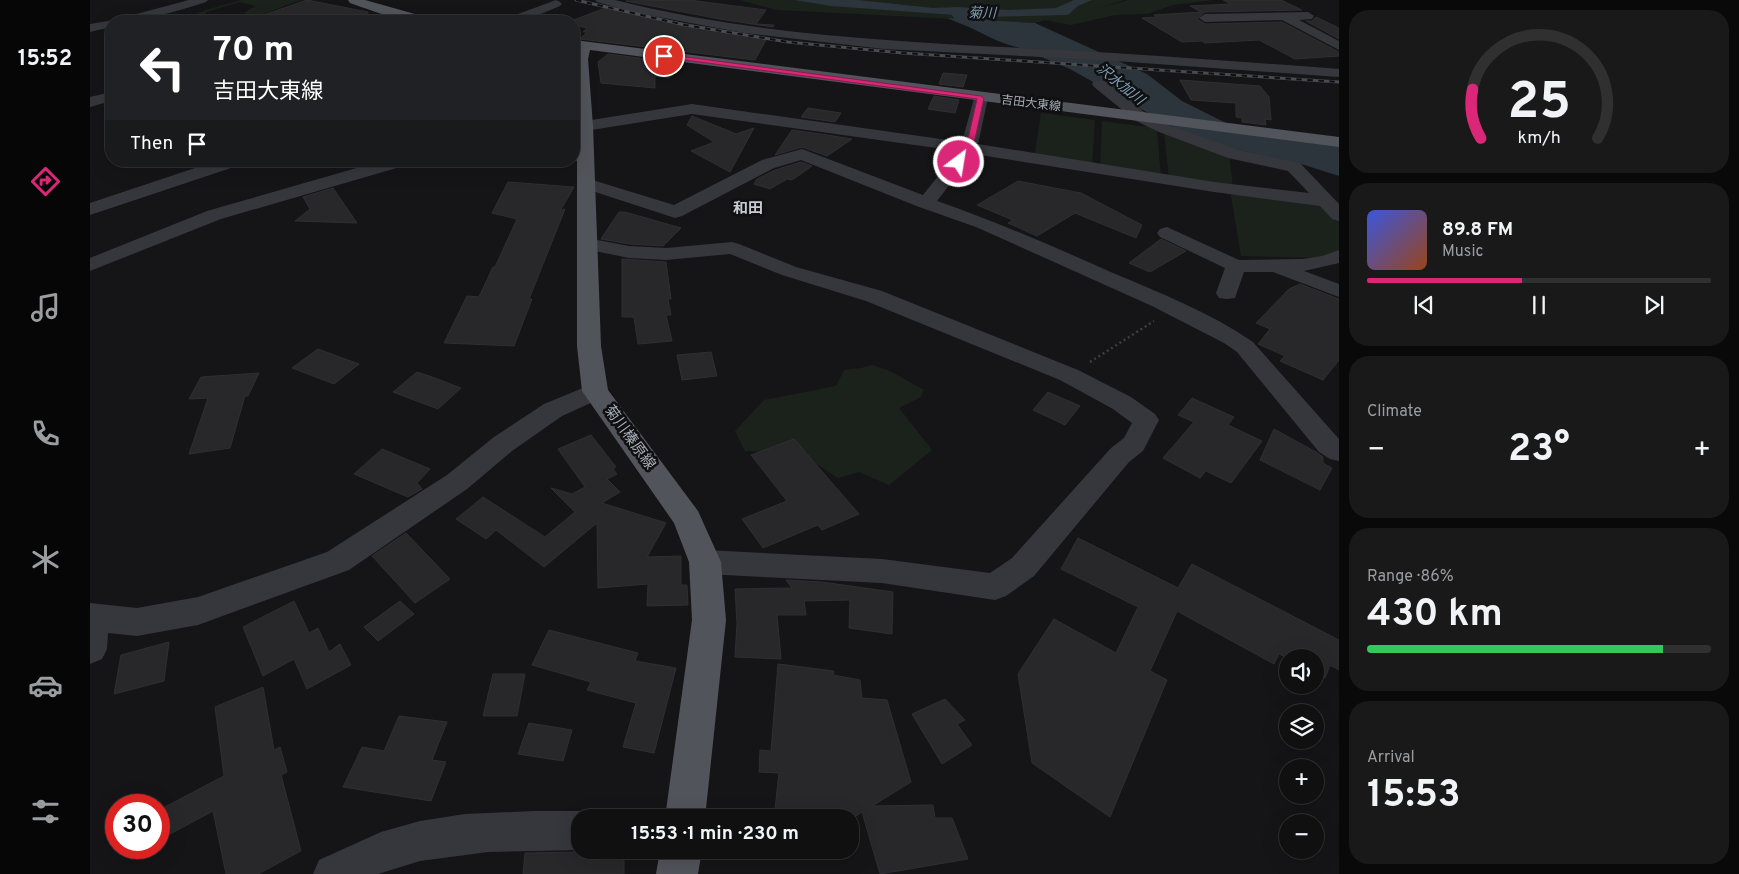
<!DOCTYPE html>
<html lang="en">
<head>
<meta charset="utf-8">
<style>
  :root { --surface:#101011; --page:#19191a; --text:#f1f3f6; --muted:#9c9d9f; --line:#303031; --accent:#db2777 }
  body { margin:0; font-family:Overpass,"Noto Sans JP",sans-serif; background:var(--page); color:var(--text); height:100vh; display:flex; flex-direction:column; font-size:19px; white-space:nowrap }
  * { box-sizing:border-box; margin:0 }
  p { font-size:16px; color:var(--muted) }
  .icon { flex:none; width:28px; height:28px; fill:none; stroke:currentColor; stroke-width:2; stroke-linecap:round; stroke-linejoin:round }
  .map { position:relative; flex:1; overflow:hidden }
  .panel { display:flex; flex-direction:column; gap:10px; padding:10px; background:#090909; width:400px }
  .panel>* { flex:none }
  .top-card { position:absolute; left:15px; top:15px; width:475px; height:152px; border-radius:20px; box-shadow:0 5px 20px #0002,0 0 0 1px var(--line); background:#202124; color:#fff; overflow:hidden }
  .controls { position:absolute; left:1189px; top:649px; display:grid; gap:10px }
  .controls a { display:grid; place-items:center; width:45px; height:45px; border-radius:50%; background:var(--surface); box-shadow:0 5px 20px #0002,0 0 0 1px var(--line); font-size:25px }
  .speed { position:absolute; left:15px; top:794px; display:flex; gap:10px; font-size:25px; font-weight:700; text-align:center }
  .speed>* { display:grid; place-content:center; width:65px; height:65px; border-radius:50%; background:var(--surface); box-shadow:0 5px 20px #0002,0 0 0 1px var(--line); line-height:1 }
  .speed .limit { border:8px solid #d22; background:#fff; color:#111 }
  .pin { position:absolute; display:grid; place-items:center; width:42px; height:42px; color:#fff; margin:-21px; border:2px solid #fff; border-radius:50%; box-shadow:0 1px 5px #0007 }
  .me { position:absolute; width:55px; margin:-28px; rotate:31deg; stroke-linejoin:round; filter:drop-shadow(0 0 4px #0008) }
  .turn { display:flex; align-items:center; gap:18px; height:105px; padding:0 25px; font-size:22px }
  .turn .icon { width:65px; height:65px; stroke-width:2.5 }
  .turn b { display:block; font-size:35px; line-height:42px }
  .then { display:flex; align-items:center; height:48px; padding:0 25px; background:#0003; gap:10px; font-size:19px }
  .big { font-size:38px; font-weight:700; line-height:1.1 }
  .panel .widget { flex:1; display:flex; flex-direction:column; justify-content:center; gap:8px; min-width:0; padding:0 18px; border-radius:20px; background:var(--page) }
  .panel .dial { align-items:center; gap:0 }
  .dial svg { height:130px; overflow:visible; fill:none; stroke:var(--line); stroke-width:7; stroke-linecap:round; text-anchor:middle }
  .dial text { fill:var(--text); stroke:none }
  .song { display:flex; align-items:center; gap:15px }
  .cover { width:60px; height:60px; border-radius:8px; background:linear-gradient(135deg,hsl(230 70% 55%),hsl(20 70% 35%)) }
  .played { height:5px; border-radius:2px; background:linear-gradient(90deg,var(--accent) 45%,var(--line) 45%) }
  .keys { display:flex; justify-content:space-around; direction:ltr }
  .heat { display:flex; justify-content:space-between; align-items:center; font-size:28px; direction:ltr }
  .charge { height:8px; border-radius:4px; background:linear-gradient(90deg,#34c759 86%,var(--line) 0) }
  .trip { position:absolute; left:481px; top:809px; width:288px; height:50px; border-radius:20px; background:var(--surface); box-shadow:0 5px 20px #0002,0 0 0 1px var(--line); font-weight:700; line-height:50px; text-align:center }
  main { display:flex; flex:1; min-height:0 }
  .menu { display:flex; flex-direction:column; width:90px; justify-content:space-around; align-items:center; background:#060607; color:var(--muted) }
  .menu .icon { width:35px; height:35px }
  .menu .on { color:var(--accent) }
  .menu b { font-size:22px; color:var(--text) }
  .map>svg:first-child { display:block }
  .green { fill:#1b221b }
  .water { fill:#2b353b }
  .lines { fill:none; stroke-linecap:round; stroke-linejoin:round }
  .river { fill:#2b353b; fill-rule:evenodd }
  .building { fill:#28282b; stroke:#2f2f33 }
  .path { stroke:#3c3e43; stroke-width:2.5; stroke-dasharray:2 3; stroke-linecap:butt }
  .minor { fill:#36373c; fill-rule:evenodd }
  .major { fill:#52545b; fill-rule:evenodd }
  .rail-casing { stroke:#494b51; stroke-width:3 }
  .rail { stroke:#101012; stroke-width:2; stroke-dasharray:5.5; stroke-linecap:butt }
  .route { fill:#db2777; stroke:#8e194d }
  .labels { text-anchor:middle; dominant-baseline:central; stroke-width:5; stroke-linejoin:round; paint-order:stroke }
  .far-street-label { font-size:12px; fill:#a6adb7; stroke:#101012 }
  .far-water-label { font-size:14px; font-style:italic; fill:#7d9eb3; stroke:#101012 }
  .far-quarter-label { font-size:15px; font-weight:bold; fill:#c7cbd3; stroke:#101012 }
  .street-label { font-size:15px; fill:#a6adb7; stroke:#101012 }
</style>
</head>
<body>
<main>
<nav class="menu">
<b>15:52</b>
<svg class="icon on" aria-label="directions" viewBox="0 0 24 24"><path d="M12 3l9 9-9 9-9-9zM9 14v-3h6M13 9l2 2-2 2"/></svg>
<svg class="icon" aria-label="music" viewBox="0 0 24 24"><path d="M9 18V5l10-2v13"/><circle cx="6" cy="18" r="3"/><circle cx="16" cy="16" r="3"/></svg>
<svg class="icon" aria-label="phone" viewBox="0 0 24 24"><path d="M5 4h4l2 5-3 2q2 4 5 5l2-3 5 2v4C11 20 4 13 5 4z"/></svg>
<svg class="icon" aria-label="climate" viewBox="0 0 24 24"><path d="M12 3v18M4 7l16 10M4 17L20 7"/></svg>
<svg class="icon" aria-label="car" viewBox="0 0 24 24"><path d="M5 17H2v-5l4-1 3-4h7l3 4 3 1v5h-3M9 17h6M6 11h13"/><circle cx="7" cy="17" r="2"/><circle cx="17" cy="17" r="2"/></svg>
<svg class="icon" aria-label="filters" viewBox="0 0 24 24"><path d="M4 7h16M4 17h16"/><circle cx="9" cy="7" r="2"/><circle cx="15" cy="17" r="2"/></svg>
</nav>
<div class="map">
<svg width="1249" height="874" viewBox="0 0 1249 874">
  <rect width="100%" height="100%" fill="#151517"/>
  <g class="green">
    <path d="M151,0H214C196,4 180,12 162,19L154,13L165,6L150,2L116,12V20L97,21L98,17L116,10Z"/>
    <path d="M649,0H1035L1005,9L1038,0H1123L1083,5L1057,14L1025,15L981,25L955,20L945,23L688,10Z"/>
    <path d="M951,113L1005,120L1002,167L944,159Z"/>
    <path d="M1012,121L1067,128L1071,178L1010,169Z"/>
    <path d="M1074,133L1139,153L1143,188L1079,179Z"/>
    <path d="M1140,190L1231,203L1249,220V251L1238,258L1151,256Z"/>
    <path d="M782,365L800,371L834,390L831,397L809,408L842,450L799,485L769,472L748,478L710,453L655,451L645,431L674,400L746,386L754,370L771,368Z"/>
  </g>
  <g class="water">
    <path d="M705,0H768L843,8L867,7L919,10L966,8L984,0H1002L988,6L978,15L892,17L741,6Z"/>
    <path d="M857,18L945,23L1057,74L1092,101L1148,129L1249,158V176L1211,164L1144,149L1092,132L980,69Z"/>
  </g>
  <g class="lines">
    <g class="river">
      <path d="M871,8L914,27L946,38L949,43L946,48C923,53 884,29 864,18L861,14L864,10Z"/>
      <path d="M1175,138H1208L1249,143V161L1208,156H1175L1165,153L1161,147L1165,141Z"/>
    </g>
  </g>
  <g class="building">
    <path d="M217,0L278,12L277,21H165V18Z"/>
    <path d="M599,0L676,10L666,24L684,25L683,27L635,20L536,1Z"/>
    <path d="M1133,0H1191L1212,10L1115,12L1107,19L1115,24L1192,22L1249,52V56L1205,59L1169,40L1115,43L1112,41L1092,42L1052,18L1067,17L1064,15L1111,12L1100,6L1141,4Z"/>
    <path d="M518,7L542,14L677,38L665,60L490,39L497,32H493L497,28L484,25V21H481Z"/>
    <path d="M1226,17L1249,28V39L1216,21H1222Z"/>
    <path d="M518,54L594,64L579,78L565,76V88L511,83L508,62Z"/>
    <path d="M853,73L877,75L873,87L849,84Z"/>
    <path d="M1090,80L1170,86L1179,97L1181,120L1175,119L1176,125L1152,122V118L1146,117V103L1101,100Z"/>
    <path d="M844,96L869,100L865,113L838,109Z"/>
    <path d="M718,108L751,113L745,122L711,117Z"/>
    <path d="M602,116L646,134L664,128L640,172L601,151L624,142L597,125Z"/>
    <path d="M702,130L737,135L762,139L737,156L712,147L685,155Z"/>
    <path d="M711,162L722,166L702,180L697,179L680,189L664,184L667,179L685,170Z"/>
    <path d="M928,181L991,193L1052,225L1046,238L985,213L947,236L918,223L923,220L887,205Z"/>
    <path d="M418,182L484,187L470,211L475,209L439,299H442L424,346L354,343L377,296L389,297L403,267H405L427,219L402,213Z"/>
    <path d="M243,188L267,223L205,221L220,209L213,197Z"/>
    <path d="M529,212H535L591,228L573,246L539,244L511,239Z"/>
    <path d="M1071,239L1096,251L1060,272L1039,263Z"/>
    <path d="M532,259L576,262L581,299H578L581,315H576L582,341L548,344L544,317H532Z"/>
    <path d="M1210,284L1249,299V360L1233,380L1190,361L1195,356L1168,344L1180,329L1166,323L1199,289Z"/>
    <path d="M228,349L269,364L244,384L202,368Z"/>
    <path d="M621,352L627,376L592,380L587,355Z"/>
    <path d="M327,372L345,378L371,388L348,409L303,392Z"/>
    <path d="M169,373L158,396H155L140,448L99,454L118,398L99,399L111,377Z"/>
    <path d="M958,392L990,406L975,425L943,410Z"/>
    <path d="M1102,398L1144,417L1138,425L1172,441L1141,483L1116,471L1110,478L1073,458L1104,422L1088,415Z"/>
    <path d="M1184,429L1226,452L1233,457V463L1242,468L1230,490L1170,460Z"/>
    <path d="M501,435L526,467L523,469L527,474L517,479L530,492L512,503L576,523L557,557L591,556V585H597L598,605L557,606L558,584L508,588L507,523L454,567L406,530L396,539L366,519L393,497L455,537L485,512L461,488L482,494L495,487L468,449Z"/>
    <path d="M704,439L769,514L732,530L728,525L673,548L652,519L697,501L661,455Z"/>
    <path d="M292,449L340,469L327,483L332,489L318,497L264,474Z"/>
    <path d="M316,533L360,579L325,603L282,556Z"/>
    <path d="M988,538L1088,588L1102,564L1249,640V670L1240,665L1235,678L1225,673V658H1198L1189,654L1184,664L1087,611L1060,671L1077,680L1020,817L942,763L928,674L964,619L1026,653L1048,607L971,569Z"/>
    <path d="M696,580L732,582L803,592L802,634L759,628L760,600L714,601L716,615H687L691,659L645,657L647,623L645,589L702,588Z"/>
    <path d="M204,601L219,633L228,628L239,652L250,644L261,665L217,689L204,659L173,676L153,627Z"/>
    <path d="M310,601L324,614L288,641L274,627Z"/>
    <path d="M459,630L548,653L545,661L586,668L564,753L533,747L546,703L497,690L501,682L442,665Z"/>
    <path d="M79,642L74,681L24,694L31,655Z"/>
    <path d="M688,664L744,671L743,675L770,680L772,698L797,700L821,782L782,806L843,805L845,818H862L878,859L790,874L772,812L763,818H684L689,773L669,772L670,750L681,751Z"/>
    <path d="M403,674H435L427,716H393Z"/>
    <path d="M173,687L184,750L190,747L197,772L191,775L211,851L168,874H136L123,811L69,840V810L134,776L125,707Z"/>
    <path d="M855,699L875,720L867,724L882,745L852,764L822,714Z"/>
    <path d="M309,716L357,722L342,760L356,762L341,801L253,787L272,747L294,751Z"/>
    <path d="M439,723L482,730L473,761L428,754Z"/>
    <path d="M494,850H534V874H433L435,853L492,852Z"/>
  </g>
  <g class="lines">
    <path class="path" d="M1000,362L1064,321"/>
    <g class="minor">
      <path d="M99,0H118L116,2C85,12 54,21 21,21V27L0,32V24L24,20Z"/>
      <path d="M466,0L470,2L472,4L470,6L434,21H421L428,14Z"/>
      <path d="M505,0H525C670,37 821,42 970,50C1063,55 1156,62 1249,69V77L1011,60L794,49L654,33L542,12L507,2Z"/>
      <path d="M1218,12L1224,16L1222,19L1209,20L1249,41V50L1192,20L1115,22L1109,18L1115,14Z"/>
      <path d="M1009,80L1014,81L1058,115L1081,126L1149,150L1210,163L1249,204V221L1242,219L1230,206L1124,192L883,154L847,201C907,222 965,247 1023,273C1071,293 1121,313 1163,342L1249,439V461L1240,459L1229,452L1147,352L1134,343L1062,306L886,227L829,207L711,160L684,168L592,216L585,218L490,187L487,183L490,179L496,178L584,205L672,160L712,149L833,195L868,151L602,114L495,131L489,129L487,126L489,123L495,121L602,104L872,142L884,98L886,95H896L898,98L888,144L1124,182L1219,193L1198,171L1138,158L1069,132L1046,121L1004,87L1002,84L1004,81Z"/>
      <path d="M21,92V101L0,107V97Z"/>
      <path d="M484,152L500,153L502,157L500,161H481H484Z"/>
      <path d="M126,161H152L150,165L0,215V203Z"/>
      <path d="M291,161H319L317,165L131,219L0,271V258L117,211Z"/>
      <path d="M1077,227L1149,260L1213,259L1232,256L1249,250V263L1214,271L1249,284V297L1183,272H1154L1145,298L1137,299L1129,298L1126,293L1135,268L1070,237L1067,233L1070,229Z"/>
      <path d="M497,238L539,246L576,248L642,242L649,244L706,267L792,291L988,370L1041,397L1065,414L1069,420L1053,451L1039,462L944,576L916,596L905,600L792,583L615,574L604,571L600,562L604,553L615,550L792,559L900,573L922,558L1021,448L1034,438L1042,423L1023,409L970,380L776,301L692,275L640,254L576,260L539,258L490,248L487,244L490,240Z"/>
      <path d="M505,383L514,385L517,391L514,397L472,416L422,451L377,489L259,570L108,625L47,636L18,633L17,649L12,659L0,664V603L47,608L108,597L237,552L357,475L404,437L454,404Z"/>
      <path d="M444,811H490L504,817L490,818V850H492L398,852L330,861L288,874H223L229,860L291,832L330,821L375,814Z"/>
    </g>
    <g class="major">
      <path d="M258,0H275L339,18L340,21C312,23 286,12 260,3Z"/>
      <path d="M484,40L1249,137V147L500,50L498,59L503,126L511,346L518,390L608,511L631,562L636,620L615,818H575L602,620L599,562L584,523L492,391L487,346V126L484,59L486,48H484Z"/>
      <path d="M570,850H612L608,874H566Z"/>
    </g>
    <defs>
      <path id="rail" d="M486,0L595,25L698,42L813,53L1249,82"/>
    </defs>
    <use href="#rail" class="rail-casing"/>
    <use href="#rail" class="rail"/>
  </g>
  <path class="route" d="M574,54L891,96L894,98L883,148L871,164H869L865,162L876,148L887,99L572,57Z"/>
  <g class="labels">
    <g class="far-street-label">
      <text transform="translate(941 104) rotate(7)">吉田大東線</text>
    </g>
    <g class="far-water-label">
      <text transform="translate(892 14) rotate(1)">菊川</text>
      <text transform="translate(1030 85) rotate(39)">沢水加川</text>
    </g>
    <g class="far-quarter-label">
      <text x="658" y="209">和田</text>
    </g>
    <g class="street-label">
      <text transform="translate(539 438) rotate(54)">菊川榛原線</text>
    </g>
  </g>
</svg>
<div class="controls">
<a><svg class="icon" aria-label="sound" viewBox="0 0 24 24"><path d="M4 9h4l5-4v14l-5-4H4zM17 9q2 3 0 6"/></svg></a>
<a><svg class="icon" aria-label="layers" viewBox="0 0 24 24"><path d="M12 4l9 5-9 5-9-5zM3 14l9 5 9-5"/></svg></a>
<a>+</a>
<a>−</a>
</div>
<div class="speed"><div class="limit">30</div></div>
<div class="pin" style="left:574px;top:56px;background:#d93025"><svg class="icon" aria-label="arrive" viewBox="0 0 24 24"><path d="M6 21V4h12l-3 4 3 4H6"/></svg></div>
<svg class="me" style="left:869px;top:162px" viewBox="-20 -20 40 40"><circle r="17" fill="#db2777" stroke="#fff" stroke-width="3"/><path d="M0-11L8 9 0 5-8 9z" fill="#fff"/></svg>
<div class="trip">15:53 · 1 min · 230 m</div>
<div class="top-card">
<div class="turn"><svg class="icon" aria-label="left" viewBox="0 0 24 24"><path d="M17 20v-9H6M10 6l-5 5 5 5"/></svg><div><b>70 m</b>吉田大東線</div></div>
<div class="then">Then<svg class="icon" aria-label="arrive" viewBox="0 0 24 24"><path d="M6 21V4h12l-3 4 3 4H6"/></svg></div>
</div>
</div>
<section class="panel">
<div class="widget dial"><svg viewBox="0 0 100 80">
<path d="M14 69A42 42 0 1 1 86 69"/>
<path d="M14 69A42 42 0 0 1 9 39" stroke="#db2777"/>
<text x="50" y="56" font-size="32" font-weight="700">25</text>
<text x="50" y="72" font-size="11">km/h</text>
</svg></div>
<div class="widget">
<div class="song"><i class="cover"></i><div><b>89.8 FM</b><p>Music</p></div></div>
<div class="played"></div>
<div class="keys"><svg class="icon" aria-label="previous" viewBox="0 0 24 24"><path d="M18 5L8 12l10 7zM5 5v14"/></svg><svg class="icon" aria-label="pause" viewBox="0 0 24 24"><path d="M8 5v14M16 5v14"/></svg><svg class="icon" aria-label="next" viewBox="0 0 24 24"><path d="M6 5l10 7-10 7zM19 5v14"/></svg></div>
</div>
<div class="widget"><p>Climate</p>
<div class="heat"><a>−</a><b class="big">23°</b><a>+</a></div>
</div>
<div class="widget"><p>Range · 86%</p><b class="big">430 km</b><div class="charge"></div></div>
<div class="widget"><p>Arrival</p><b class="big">15:53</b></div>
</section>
</main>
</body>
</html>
